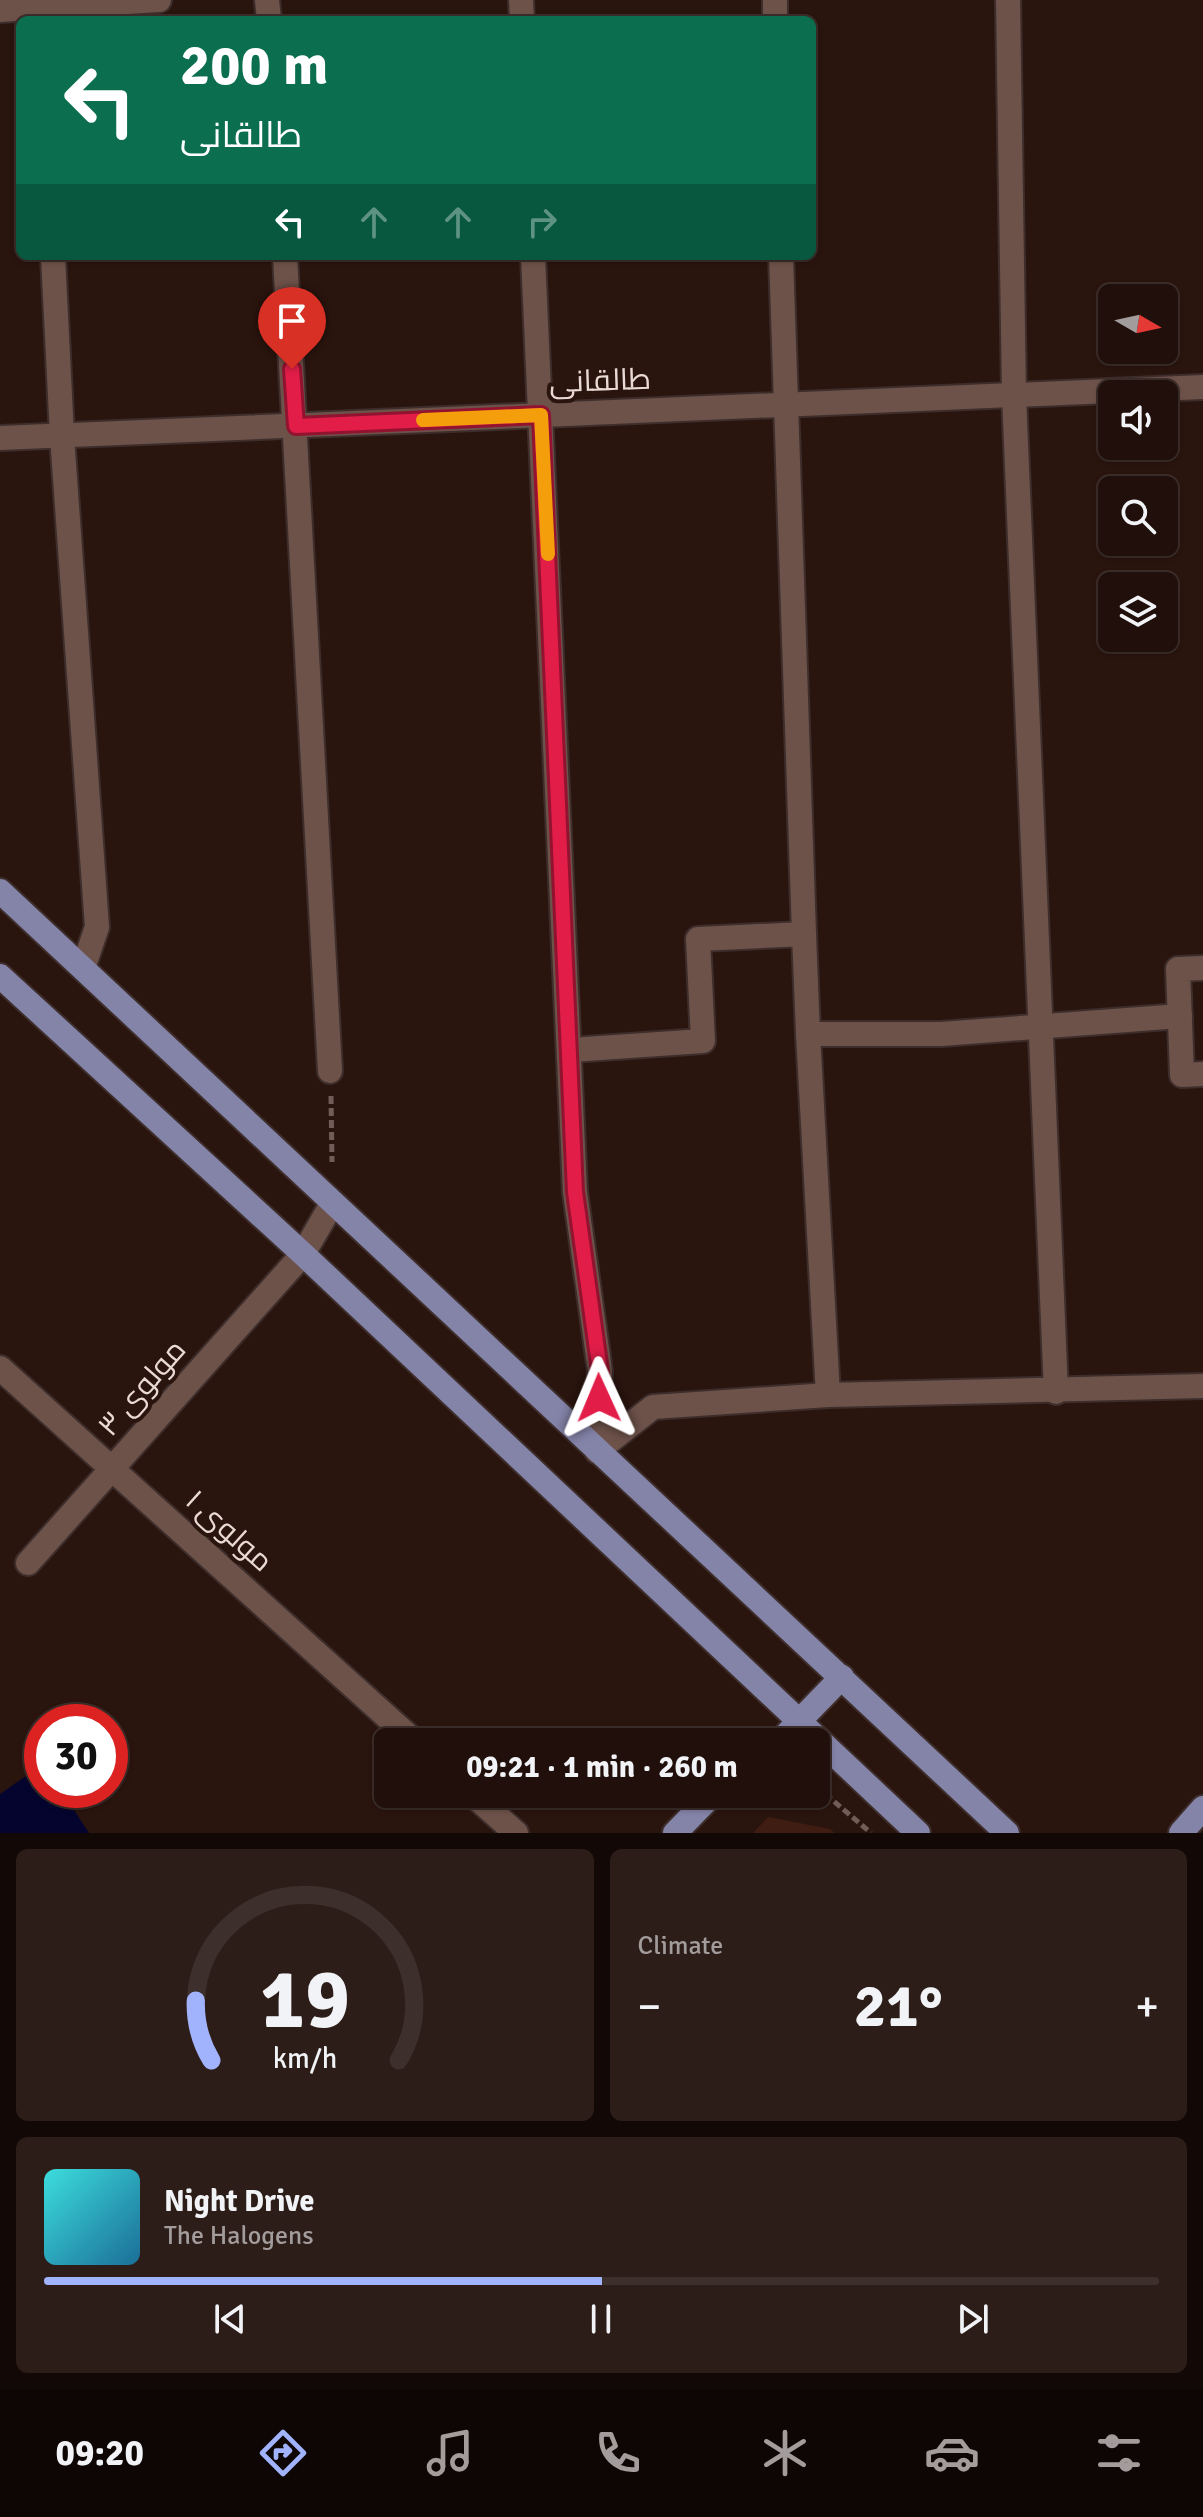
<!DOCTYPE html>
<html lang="en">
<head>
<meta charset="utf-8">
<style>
  :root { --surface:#200f0a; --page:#2d1d18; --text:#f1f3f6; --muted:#a29c9c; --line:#3d2f2b; --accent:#a1b3fd }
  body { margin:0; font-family:Signika,Cairo,sans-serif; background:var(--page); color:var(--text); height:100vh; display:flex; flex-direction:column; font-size:30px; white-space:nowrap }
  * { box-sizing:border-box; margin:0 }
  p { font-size:26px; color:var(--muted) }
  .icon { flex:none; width:44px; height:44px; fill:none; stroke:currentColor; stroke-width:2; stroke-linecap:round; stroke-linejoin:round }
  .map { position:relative; height:1833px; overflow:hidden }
  .sheet { display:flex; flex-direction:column; gap:16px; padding:16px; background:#120806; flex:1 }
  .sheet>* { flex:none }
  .top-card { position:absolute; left:16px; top:16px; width:800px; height:244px; border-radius:12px; box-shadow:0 2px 6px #0004,0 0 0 2px var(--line); background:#0b6e4f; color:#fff; overflow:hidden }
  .needle { width:52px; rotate:99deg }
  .fabs { position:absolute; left:1098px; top:284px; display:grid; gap:16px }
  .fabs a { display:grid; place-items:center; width:80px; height:80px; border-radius:12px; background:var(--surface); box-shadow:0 2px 6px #0004,0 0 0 2px var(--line); font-size:40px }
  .speed { position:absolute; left:24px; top:1704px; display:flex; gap:16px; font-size:40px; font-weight:700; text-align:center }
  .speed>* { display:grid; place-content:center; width:104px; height:104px; border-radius:50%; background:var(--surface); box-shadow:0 2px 6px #0004,0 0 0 2px var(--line); line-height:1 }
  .speed .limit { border:12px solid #d22; background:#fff; color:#111 }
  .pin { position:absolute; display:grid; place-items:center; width:68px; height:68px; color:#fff; margin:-82px -34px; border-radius:50% 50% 50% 0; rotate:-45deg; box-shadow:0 0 8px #0007 }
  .pin .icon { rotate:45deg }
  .me { position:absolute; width:88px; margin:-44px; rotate:359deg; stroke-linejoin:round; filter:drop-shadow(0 0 6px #0008) }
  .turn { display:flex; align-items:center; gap:28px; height:168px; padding:0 32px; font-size:36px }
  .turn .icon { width:104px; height:104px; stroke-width:2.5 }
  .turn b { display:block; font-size:56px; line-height:68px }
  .lanes { display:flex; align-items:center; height:76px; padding:0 32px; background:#0003; justify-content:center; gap:40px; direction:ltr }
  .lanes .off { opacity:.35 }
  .big { font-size:60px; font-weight:700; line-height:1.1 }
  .sheet .widget { flex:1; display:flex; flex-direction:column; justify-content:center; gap:12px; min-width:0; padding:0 28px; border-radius:12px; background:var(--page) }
  .sheet .dial { align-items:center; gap:0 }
  .dial svg { height:208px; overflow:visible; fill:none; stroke:var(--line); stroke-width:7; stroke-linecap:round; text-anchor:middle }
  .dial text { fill:var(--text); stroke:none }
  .song { display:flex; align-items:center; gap:24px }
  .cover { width:96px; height:96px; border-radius:12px; background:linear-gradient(135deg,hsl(180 70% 55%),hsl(200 70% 35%)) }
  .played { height:8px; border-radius:4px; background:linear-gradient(90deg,var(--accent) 50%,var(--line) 50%) }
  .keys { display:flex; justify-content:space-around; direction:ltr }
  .heat { display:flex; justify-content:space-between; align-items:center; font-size:44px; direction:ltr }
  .sheet .tiles { flex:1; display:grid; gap:16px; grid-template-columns:1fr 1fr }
  .widget:last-child { grid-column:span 2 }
  .trip { position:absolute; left:374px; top:1728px; width:456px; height:80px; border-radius:12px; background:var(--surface); box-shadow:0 2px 6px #0004,0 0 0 2px var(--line); font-weight:700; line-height:80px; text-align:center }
  .tab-bar { display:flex; height:128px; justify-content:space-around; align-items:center; background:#0d0604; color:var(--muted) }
  .tab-bar .icon { width:56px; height:56px }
  .tab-bar .current { color:var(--accent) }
  .tab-bar b { font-size:36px; color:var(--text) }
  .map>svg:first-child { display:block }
  .green { fill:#401d13 }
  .water { fill:#05042e }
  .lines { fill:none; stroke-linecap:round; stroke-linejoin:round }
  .minor-casing { stroke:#3d2d2b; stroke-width:28 }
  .major-casing { stroke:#3d2d2b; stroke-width:28 }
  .path { stroke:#715d58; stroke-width:5; stroke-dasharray:8 4; stroke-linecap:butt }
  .minor { stroke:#6d524a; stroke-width:24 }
  .major { stroke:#8483a8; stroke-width:24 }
  .route-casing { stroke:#92132f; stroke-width:20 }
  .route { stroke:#e11d48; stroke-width:14 }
  .slow { stroke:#f59e0b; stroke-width:14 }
  .labels { text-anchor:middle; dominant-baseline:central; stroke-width:8; stroke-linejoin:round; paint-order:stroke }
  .street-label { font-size:30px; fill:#eadad5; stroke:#2a140e }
</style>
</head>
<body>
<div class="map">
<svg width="1203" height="1833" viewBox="0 0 1203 1833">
  <rect width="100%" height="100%" fill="#2a140e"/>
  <path class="green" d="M768,1817L830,1829L835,1833H753Z"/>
  <path class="water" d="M42,1765V1790H61L89,1833H0V1794Z"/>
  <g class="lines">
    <defs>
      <g id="minor">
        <path d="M267,0L269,20"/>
        <path d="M521,0L522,20"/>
        <path d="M775,0V20"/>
        <path d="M1008,0L1014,396L1056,1392"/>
        <path d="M0,10L159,0"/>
        <path d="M53,256L62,436L97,927L83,968"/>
        <path d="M285,256L330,1071"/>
        <path d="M533,256L575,1192L600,1371L597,1451"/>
        <path d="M781,256L804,934"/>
        <path d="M0,438L1203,387"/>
        <path d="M1203,968L1178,969L1182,1075L1203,1074"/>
        <path d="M808,1034L828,1395"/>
        <path d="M571,1050L703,1041L698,939L804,934L808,1034H941L1180,1016"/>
        <path d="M0,1368L415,1742"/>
        <path d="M597,1451L653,1407L828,1395L1203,1386"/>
        <path d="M28,1563L303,1254L332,1204"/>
        <path d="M472,1794L516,1833"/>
      </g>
      <g id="major">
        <path d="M0,891L1007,1833"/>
        <path d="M0,976L303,1254L918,1833"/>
        <path d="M779,1742L842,1677"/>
        <path d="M675,1833L713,1794"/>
        <path d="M1181,1833L1203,1808"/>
      </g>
    </defs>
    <use href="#minor" class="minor-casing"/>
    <use href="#major" class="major-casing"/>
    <g class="path">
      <path d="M331,1096L332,1162"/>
      <path d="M816,1786L871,1833"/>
    </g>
    <use href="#minor" class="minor"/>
    <use href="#major" class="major"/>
  </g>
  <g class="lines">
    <defs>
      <path id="route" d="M292,369L296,426L541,415L575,1192L600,1371L599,1398"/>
    </defs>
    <use href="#route" class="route-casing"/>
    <use href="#route" class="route"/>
    <path class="slow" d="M423,420L541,415L548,554"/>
  </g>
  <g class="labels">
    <g class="street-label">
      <text transform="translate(600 381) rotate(-2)">طالقانی</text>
      <text transform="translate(142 1388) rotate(-49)">مولوی ۳</text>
      <text transform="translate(229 1531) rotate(42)">مولوی ۱</text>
    </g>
  </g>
</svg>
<div class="fabs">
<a><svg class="needle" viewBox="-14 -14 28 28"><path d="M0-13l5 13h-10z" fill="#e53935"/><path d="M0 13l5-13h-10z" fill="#a29c9c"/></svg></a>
<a><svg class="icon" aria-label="sound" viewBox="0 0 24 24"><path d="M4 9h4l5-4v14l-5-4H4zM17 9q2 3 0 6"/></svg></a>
<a><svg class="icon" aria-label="search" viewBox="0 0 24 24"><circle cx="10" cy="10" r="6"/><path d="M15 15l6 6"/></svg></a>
<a><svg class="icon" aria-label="layers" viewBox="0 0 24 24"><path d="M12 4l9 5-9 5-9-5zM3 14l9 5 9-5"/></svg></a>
</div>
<div class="speed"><div class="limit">30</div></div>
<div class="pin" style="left:292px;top:369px;background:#d93025"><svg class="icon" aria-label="arrive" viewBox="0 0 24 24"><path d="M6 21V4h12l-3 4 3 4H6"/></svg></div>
<svg class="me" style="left:599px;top:1398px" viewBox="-20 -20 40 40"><path d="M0-17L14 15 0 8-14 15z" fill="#e11d48" stroke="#fff" stroke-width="4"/></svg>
<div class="trip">09:21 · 1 min · 260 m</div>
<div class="top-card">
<div class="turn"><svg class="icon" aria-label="left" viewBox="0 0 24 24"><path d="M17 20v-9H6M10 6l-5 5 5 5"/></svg><div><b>200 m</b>طالقانی</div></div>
<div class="lanes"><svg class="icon" aria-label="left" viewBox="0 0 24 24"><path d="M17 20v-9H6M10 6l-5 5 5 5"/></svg><svg class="icon off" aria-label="ahead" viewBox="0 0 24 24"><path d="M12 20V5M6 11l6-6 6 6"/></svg><svg class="icon off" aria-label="ahead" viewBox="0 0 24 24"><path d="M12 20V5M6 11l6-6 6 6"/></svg><svg class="icon off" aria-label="right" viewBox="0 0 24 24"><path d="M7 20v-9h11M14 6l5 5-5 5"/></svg></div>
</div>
</div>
<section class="sheet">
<div class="tiles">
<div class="widget dial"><svg viewBox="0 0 100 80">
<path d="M14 69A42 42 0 1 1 86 69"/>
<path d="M14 69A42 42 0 0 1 8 46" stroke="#a1b3fd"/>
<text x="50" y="56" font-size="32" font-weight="700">19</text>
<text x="50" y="72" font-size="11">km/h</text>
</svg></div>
<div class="widget"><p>Climate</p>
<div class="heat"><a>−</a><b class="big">21°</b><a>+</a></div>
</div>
<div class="widget">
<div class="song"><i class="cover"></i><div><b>Night Drive</b><p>The Halogens</p></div></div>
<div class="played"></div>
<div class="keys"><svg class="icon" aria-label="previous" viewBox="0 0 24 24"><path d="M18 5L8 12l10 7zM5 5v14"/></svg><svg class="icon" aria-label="pause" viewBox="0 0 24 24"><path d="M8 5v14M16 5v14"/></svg><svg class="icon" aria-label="next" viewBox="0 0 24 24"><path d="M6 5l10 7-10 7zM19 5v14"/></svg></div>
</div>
</div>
</section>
<nav class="tab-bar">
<b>09:20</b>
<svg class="icon current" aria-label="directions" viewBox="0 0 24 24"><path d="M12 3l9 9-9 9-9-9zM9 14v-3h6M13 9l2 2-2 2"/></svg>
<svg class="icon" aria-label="music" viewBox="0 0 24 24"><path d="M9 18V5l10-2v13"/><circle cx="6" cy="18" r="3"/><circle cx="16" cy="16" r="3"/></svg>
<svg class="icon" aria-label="phone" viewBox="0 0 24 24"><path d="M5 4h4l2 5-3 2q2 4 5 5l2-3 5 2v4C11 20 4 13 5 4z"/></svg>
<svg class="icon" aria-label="climate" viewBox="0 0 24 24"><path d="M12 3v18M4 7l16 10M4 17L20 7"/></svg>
<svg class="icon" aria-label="car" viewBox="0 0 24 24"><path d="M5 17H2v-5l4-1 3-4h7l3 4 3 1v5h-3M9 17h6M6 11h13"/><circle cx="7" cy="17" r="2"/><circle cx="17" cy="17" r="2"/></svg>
<svg class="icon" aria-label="filters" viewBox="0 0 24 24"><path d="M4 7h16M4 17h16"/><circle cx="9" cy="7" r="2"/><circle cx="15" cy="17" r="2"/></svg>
</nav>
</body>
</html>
